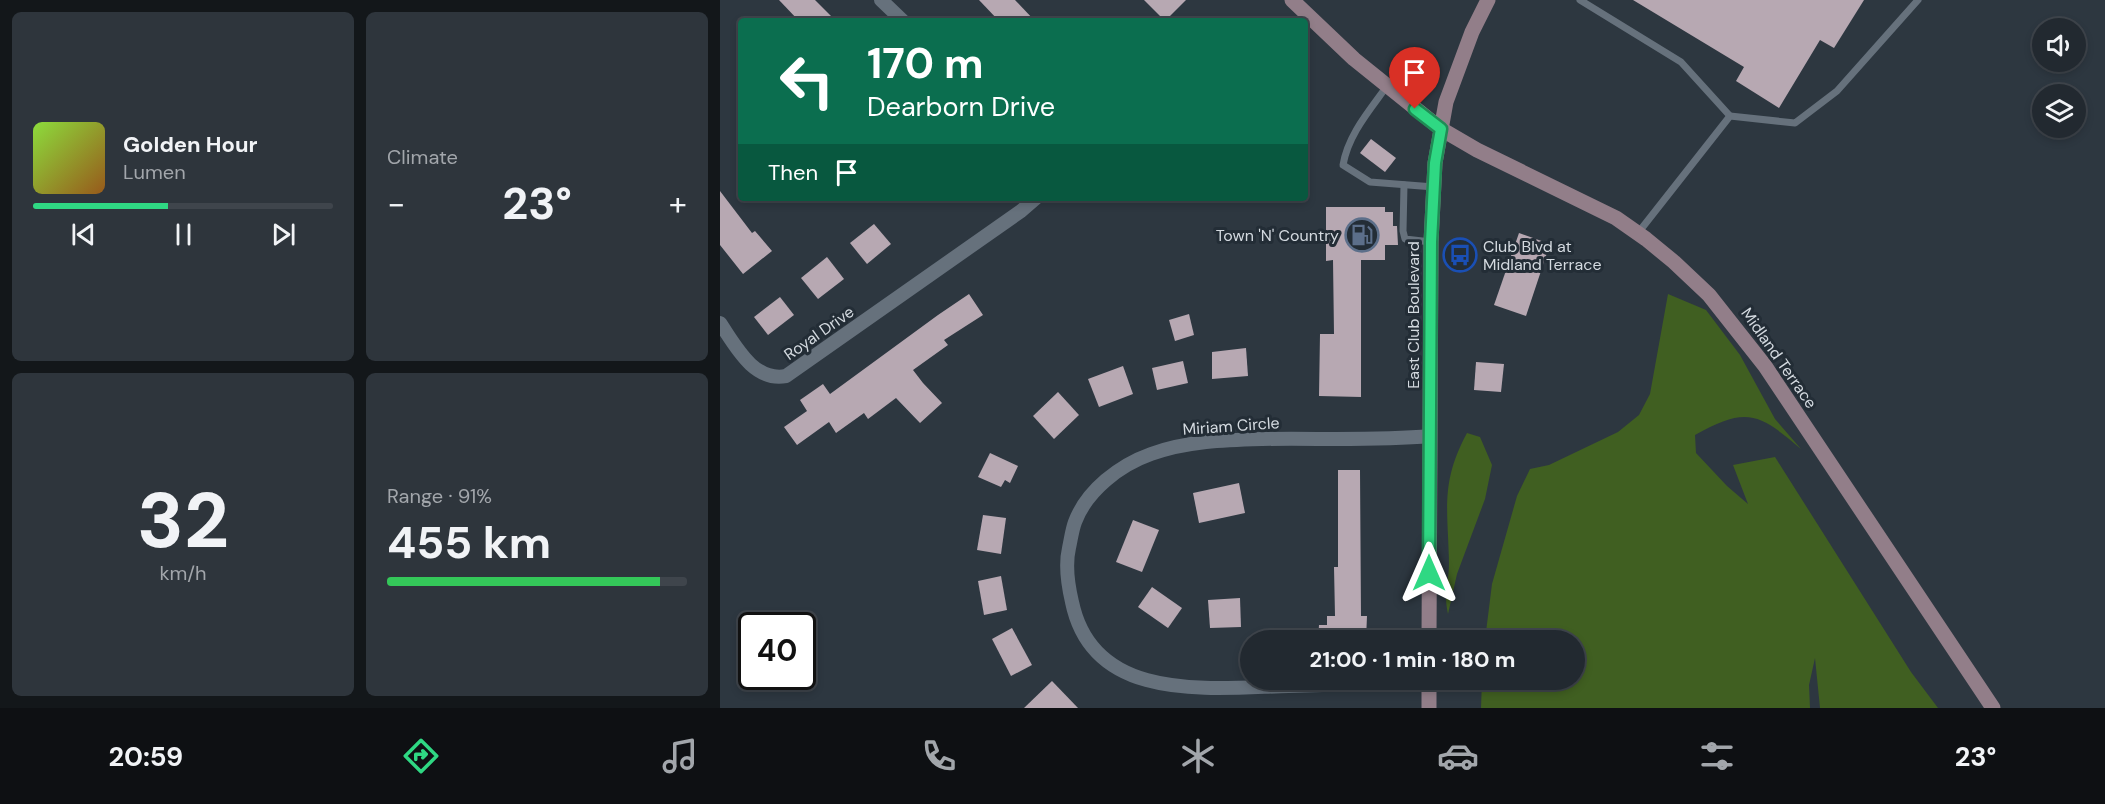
<!DOCTYPE html>
<html lang="en">
<head>
<meta charset="utf-8">
<style>
  :root { --surface:#222930; --page:#2e353c; --text:#f1f3f6; --muted:#a2a6ab; --line:#3f454c; --accent:#2fd883 }
  body { margin:0; font-family:"DM Sans",sans-serif; background:var(--page); color:var(--text); height:100vh; display:flex; flex-direction:column; font-size:22px; white-space:nowrap }
  * { box-sizing:border-box; margin:0 }
  p { font-size:20px; color:var(--muted) }
  .icon { flex:none; width:33px; height:33px; fill:none; stroke:currentColor; stroke-width:2; stroke-linecap:round; stroke-linejoin:round }
  .map { position:relative; flex:1; overflow:hidden }
  .panel { display:flex; flex-direction:column; gap:12px; padding:12px; background:#13171a; width:720px }
  .panel>* { flex:none }
  .banner { position:absolute; left:18px; top:18px; width:570px; height:183px; border-radius:6px; box-shadow:0 3px 9px #0003,0 0 0 2px var(--line); background:#0b6e4f; color:#fff; overflow:hidden }
  .buttons { position:absolute; left:1312px; top:18px; display:grid; gap:12px }
  .buttons a { display:grid; place-items:center; width:54px; height:54px; border-radius:50%; background:var(--surface); box-shadow:0 3px 9px #0003,0 0 0 2px var(--line); font-size:30px }
  .speed { position:absolute; left:18px; top:612px; display:flex; gap:12px; font-size:30px; font-weight:700; text-align:center }
  .speed>* { display:grid; place-content:center; width:78px; height:78px; border-radius:50%; background:var(--surface); box-shadow:0 3px 9px #0003,0 0 0 2px var(--line); line-height:1 }
  .speed .limit { border:3px solid #111; border-radius:9px; background:#fff; color:#111 }
  .pin { position:absolute; display:grid; place-items:center; width:51px; height:51px; color:#fff; margin:-62px -26px; border-radius:50% 50% 50% 0; rotate:-45deg; box-shadow:0 0 6px #0007 }
  .pin .icon { rotate:45deg }
  .me { position:absolute; width:66px; margin:-33px; rotate:0deg; stroke-linejoin:round; filter:drop-shadow(0 0 4px #0008) }
  .turn { display:flex; align-items:center; gap:21px; height:126px; padding:0 30px; font-size:27px }
  .turn .icon { width:78px; height:78px; stroke-width:2.5 }
  .turn b { display:block; font-size:42px; line-height:51px }
  .then { display:flex; align-items:center; height:57px; padding:0 30px; background:#0003; gap:12px; font-size:22px }
  .big { font-size:45px; font-weight:700; line-height:1.1 }
  .panel .card { flex:1; display:flex; flex-direction:column; justify-content:center; gap:9px; min-width:0; padding:0 21px; border-radius:9px; background:var(--page) }
  .panel .dial { align-items:center; gap:0 }
  .dial b { font-size:78px; line-height:1 }
  .song { display:flex; align-items:center; gap:18px }
  .cover { width:72px; height:72px; border-radius:9px; background:linear-gradient(135deg,hsl(90 70% 55%),hsl(30 70% 35%)) }
  .played { height:6px; border-radius:3px; background:linear-gradient(90deg,var(--accent) 45%,var(--line) 45%) }
  .keys { display:flex; justify-content:space-around; direction:ltr }
  .heat { display:flex; justify-content:space-between; align-items:center; font-size:33px; direction:ltr }
  .charge { height:9px; border-radius:4px; background:linear-gradient(90deg,#34c759 91%,var(--line) 0) }
  .panel .tiles { flex:1; display:grid; gap:12px; grid-template-columns:repeat(2,1fr) }
  .trip { position:absolute; left:520px; top:630px; width:345px; height:60px; border-radius:30px; background:var(--surface); box-shadow:0 3px 9px #0003,0 0 0 2px var(--line); font-weight:700; line-height:60px; text-align:center }
  .tabs { display:flex; height:96px; justify-content:space-around; align-items:center; background:#0e1013; color:var(--muted) }
  .tabs .icon { width:42px; height:42px }
  .tabs .current { color:var(--accent) }
  .tabs b { font-size:27px; color:var(--text) }
  main { display:flex; flex:1; min-height:0 }
  .map>svg:first-child { display:block }
  .green { fill:#405f21 }
  .building { fill:#b7a8b2 }
  .lines { fill:none; stroke-linecap:round; stroke-linejoin:round }
  .lane { stroke:#66717c; stroke-width:7 }
  .street { stroke:#66717c; stroke-width:14 }
  .secondary { stroke:#927e89; stroke-width:15 }
  .route-casing { stroke:#1f8c55; stroke-width:15 }
  .route { stroke:#2fd883; stroke-width:10 }
  .labels { text-anchor:middle; dominant-baseline:central; stroke-width:6; stroke-linejoin:round; paint-order:stroke }
  .poi-label { font-size:16px; fill:#d4dae0; stroke:#232d36; text-anchor:end }
  .street-label { font-size:16px; fill:#d4dae0; stroke:#232d36 }
</style>
</head>
<body>
<main>
<section class="panel">
<div class="tiles">
<div class="card">
<div class="song"><i class="cover"></i><div><b>Golden Hour</b><p>Lumen</p></div></div>
<div class="played"></div>
<div class="keys"><svg class="icon" aria-label="previous" viewBox="0 0 24 24"><path d="M18 5L8 12l10 7zM5 5v14"/></svg><svg class="icon" aria-label="pause" viewBox="0 0 24 24"><path d="M8 5v14M16 5v14"/></svg><svg class="icon" aria-label="next" viewBox="0 0 24 24"><path d="M6 5l10 7-10 7zM19 5v14"/></svg></div>
</div>
<div class="card"><p>Climate</p>
<div class="heat"><a>−</a><b class="big">23°</b><a>+</a></div>
</div>
<div class="card dial"><b>32</b><p>km/h</p></div>
<div class="card"><p>Range · 91%</p><b class="big">455 km</b><div class="charge"></div></div>
</div>
</section>
<div class="map">
<svg width="1385" height="708" viewBox="0 0 1385 708">
  <rect width="100%" height="100%" fill="#2d3740"/>
  <g class="green">
    <path d="M948,294L986,310L1020,355L1055,419L1081,449C1038,412 1026,407 975,435L976,453L1007,486L1028,504L1013,465L1055,457L1191,672L1218,708H1100L1095,658L1089,685L1090,708H761L762,680H855V640H765L772,584L797,496L810,469L829,465L898,432L919,415L930,394Z"/>
    <path d="M747,433L760,437L772,465L765,499L737,574L728,614C723,591 729,584 729,563C728,510 720,483 747,433Z"/>
  </g>
  <g class="building">
    <path d="M59,0H95L116,21H79Z"/>
    <path d="M259,0H295L315,21H279Z"/>
    <path d="M424,0H466L445,21Z"/>
    <path d="M913,0H1144L1114,48L1100,40L1059,108L1016,81L1024,67Z"/>
    <path d="M651,139L676,158L665,172L640,153Z"/>
    <path d="M0,191L32,233L35,231L52,251L23,274L0,245Z"/>
    <path d="M606,207H665V212H673V226H677L678,245H665V260H641V397L599,396L600,334H614L613,260L606,261Z"/>
    <path d="M154,224L171,244L147,264L130,243Z"/>
    <path d="M799,233L830,244L806,316L774,305Z"/>
    <path d="M107,257L124,279L98,299L81,278Z"/>
    <path d="M249,294L263,315L224,340L228,345L193,370L203,383L222,403L200,423L176,398L148,419L144,413L116,433L109,422L77,445L64,427L87,411L80,400L103,384L110,394L218,315Z"/>
    <path d="M60,297L74,315L48,335L34,317Z"/>
    <path d="M469,314L474,335L455,341L449,320Z"/>
    <path d="M526,348L528,376L492,379V352Z"/>
    <path d="M463,361L468,383L437,390L432,368Z"/>
    <path d="M756,362L784,364L781,392L754,390Z"/>
    <path d="M403,366L413,394L379,407L368,379Z"/>
    <path d="M338,392L359,415L334,439L313,416Z"/>
    <path d="M270,453L298,466L290,483L285,480L281,487L258,477Z"/>
    <path d="M618,470H640L641,616H647L646,640H598L599,625H607V616H615L614,567H618Z"/>
    <path d="M519,483L525,513L479,523L473,493Z"/>
    <path d="M263,515L286,518L281,554L257,550Z"/>
    <path d="M413,520L439,530L422,572L396,562Z"/>
    <path d="M281,576L287,610L264,615L258,581Z"/>
    <path d="M432,587L462,608L448,628L418,607Z"/>
    <path d="M520,598L521,627L490,628L488,600Z"/>
    <path d="M292,628L312,665L291,676L272,639Z"/>
    <path d="M332,681L358,708H304Z"/>
  </g>
  <g class="lines">
    <g class="lane">
      <path d="M860,0L961,62L1010,116"/>
      <path d="M667,86C649,111 628,135 623,165L650,182L714,187"/>
      <path d="M684,185L683,231L685,239L711,242"/>
      <path d="M918,233L1010,116L1075,123L1117,91L1198,0"/>
    </g>
    <g class="street">
      <path d="M161,0L183,21"/>
      <path d="M0,323C16,347 34,382 66,376L301,211L316,198"/>
      <path d="M709,682C662,683 615,685 569,686C490,688 373,704 352,602C348,585 345,565 349,548C351,539 352,530 355,522C367,490 400,465 431,454C467,441 505,440 542,439C598,438 654,441 710,436"/>
    </g>
    <g class="secondary">
      <path d="M572,0L634,59L721,129L757,150L896,218L926,239L954,262L989,295L1045,366L1273,708"/>
      <path d="M709,640L711,242L715,163L726,102L752,32L768,0"/>
      <path d="M709,680V708"/>
    </g>
  </g>
  <g class="lines">
    <defs>
      <path id="route" d="M695,109L721,129L715,163L711,242L709,573"/>
    </defs>
    <use href="#route" class="route-casing"/>
    <use href="#route" class="route"/>
  </g>
  <defs>
    <symbol id="fuel-ring" viewBox="-11 -11 22 22"><circle r="9.5" fill="#232d36" stroke="#5c6f8a" stroke-width="1.5"/><path d="M-5.5-6h7V0h2V4h1.3V-2.5L3-4.5l.8-.8L6-3V5H2.5V1h-1V6h-7ZM-4.2-4.7v3.2H.2V-4.7Z" fill="#5c6f8a"/></symbol>
    <symbol id="bus-ring" viewBox="-11 -11 22 22"><circle r="9.5" fill="#232d36" stroke="#1a4fb4" stroke-width="1.5"/><path d="M-5-6H5V4H4V6H2V4H-2V6H-4V4H-5ZM-3.5-4V0h7V-4ZM-3.5 1.2v1.5H-2V1.2ZM2 1.2v1.5H3.5V1.2Z" fill="#1a4fb4"/></symbol>
  </defs>
  <g fill-rule="evenodd">
    <use href="#fuel-ring" x="623" y="216" width="38" height="38"/>
    <use href="#bus-ring" x="721" y="236" width="38" height="38"/>
  </g>
  <g class="labels">
    <g class="poi-label">
      <text x="619" y="235">Town 'N' Country</text>
      <text x="763" y="246" text-anchor="start">Club Blvd at<tspan x="763" dy="18">Midland Terrace</tspan></text>
    </g>
    <g class="street-label">
      <text transform="translate(693 315) rotate(-90)">East Club Boulevard</text>
      <text transform="translate(99 333) rotate(-35)">Royal Drive</text>
      <text transform="translate(1059 358) rotate(55)">Midland Terrace</text>
      <text transform="translate(511 426) rotate(-4)">Miriam Circle</text>
    </g>
  </g>
</svg>
<div class="buttons">
<a><svg class="icon" aria-label="sound" viewBox="0 0 24 24"><path d="M4 9h4l5-4v14l-5-4H4zM17 9q2 3 0 6"/></svg></a>
<a><svg class="icon" aria-label="layers" viewBox="0 0 24 24"><path d="M12 4l9 5-9 5-9-5zM3 14l9 5 9-5"/></svg></a>
</div>
<div class="speed"><div class="limit">40</div></div>
<div class="pin" style="left:695px;top:109px;background:#d93025"><svg class="icon" aria-label="arrive" viewBox="0 0 24 24"><path d="M6 21V4h12l-3 4 3 4H6"/></svg></div>
<svg class="me" style="left:709px;top:573px" viewBox="-20 -20 40 40"><path d="M0-17L14 15 0 8-14 15z" fill="#2fd883" stroke="#fff" stroke-width="4"/></svg>
<div class="trip">21:00 · 1 min · 180 m</div>
<div class="banner">
<div class="turn"><svg class="icon" aria-label="left" viewBox="0 0 24 24"><path d="M17 20v-9H6M10 6l-5 5 5 5"/></svg><div><b>170 m</b>Dearborn Drive</div></div>
<div class="then">Then<svg class="icon" aria-label="arrive" viewBox="0 0 24 24"><path d="M6 21V4h12l-3 4 3 4H6"/></svg></div>
</div>
</div>
</main>
<nav class="tabs">
<b>20:59</b>
<svg class="icon current" aria-label="directions" viewBox="0 0 24 24"><path d="M12 3l9 9-9 9-9-9zM9 14v-3h6M13 9l2 2-2 2"/></svg>
<svg class="icon" aria-label="music" viewBox="0 0 24 24"><path d="M9 18V5l10-2v13"/><circle cx="6" cy="18" r="3"/><circle cx="16" cy="16" r="3"/></svg>
<svg class="icon" aria-label="phone" viewBox="0 0 24 24"><path d="M5 4h4l2 5-3 2q2 4 5 5l2-3 5 2v4C11 20 4 13 5 4z"/></svg>
<svg class="icon" aria-label="climate" viewBox="0 0 24 24"><path d="M12 3v18M4 7l16 10M4 17L20 7"/></svg>
<svg class="icon" aria-label="car" viewBox="0 0 24 24"><path d="M5 17H2v-5l4-1 3-4h7l3 4 3 1v5h-3M9 17h6M6 11h13"/><circle cx="7" cy="17" r="2"/><circle cx="17" cy="17" r="2"/></svg>
<svg class="icon" aria-label="filters" viewBox="0 0 24 24"><path d="M4 7h16M4 17h16"/><circle cx="9" cy="7" r="2"/><circle cx="15" cy="17" r="2"/></svg>
<b>23°</b>
</nav>
</body>
</html>
